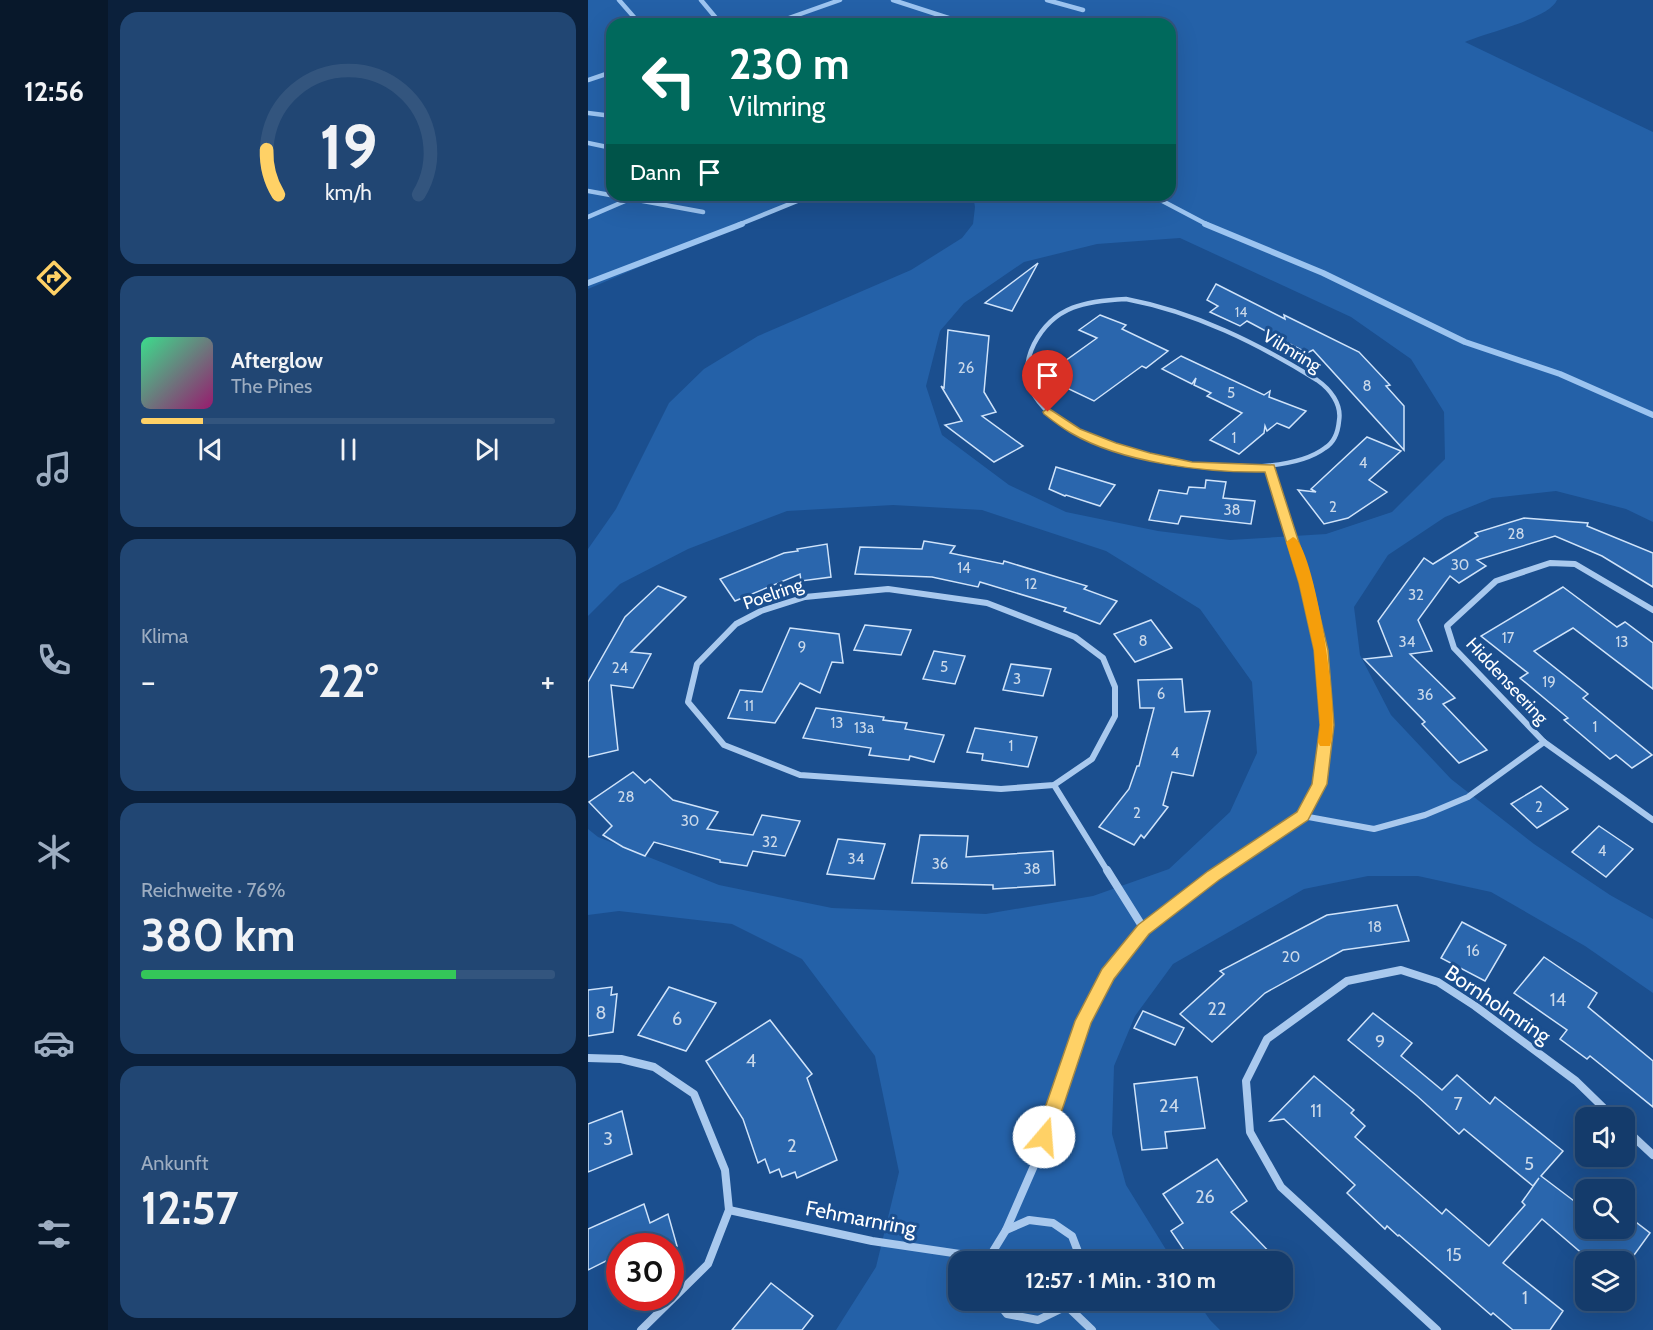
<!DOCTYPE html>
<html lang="de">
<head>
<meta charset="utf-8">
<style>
  :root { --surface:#143b6b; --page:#214673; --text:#f1f3f6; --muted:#9dadc1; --line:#33557e; --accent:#ffd166 }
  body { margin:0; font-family:Cabin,sans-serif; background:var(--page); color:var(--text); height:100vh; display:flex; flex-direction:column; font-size:22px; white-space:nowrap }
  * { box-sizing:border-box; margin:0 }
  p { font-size:20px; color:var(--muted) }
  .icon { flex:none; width:33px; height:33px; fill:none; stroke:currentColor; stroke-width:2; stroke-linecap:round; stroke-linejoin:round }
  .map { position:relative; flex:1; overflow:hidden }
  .sheet { display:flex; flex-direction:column; gap:12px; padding:12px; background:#0b203b; width:480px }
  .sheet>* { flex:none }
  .top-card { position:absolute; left:18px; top:18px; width:570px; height:183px; border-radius:18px; box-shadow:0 6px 24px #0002,0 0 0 2px var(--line); background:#00695c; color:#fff; overflow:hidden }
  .tools { position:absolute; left:987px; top:1107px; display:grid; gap:12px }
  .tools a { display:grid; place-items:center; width:60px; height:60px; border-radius:12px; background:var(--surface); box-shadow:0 6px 24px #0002,0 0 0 2px var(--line); font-size:30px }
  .speed { position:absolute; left:18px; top:1233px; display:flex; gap:12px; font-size:30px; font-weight:700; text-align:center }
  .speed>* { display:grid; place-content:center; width:78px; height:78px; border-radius:50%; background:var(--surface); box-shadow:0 6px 24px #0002,0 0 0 2px var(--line); line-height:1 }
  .speed .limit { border:9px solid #d22; background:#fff; color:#111 }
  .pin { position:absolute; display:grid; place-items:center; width:51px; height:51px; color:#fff; margin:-62px -26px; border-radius:50% 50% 50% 0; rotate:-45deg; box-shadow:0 0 6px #0007 }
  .pin .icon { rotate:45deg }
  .me { position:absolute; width:66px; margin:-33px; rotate:18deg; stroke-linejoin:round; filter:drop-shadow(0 0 4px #0008) }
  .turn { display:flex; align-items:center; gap:21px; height:126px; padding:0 24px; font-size:27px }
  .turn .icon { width:78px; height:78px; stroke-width:2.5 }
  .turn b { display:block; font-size:42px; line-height:51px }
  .then { display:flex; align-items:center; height:57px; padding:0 24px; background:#0003; gap:12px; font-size:22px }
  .big { font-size:45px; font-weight:700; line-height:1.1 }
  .sheet .card { flex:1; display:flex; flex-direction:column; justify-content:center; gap:9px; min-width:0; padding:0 21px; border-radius:18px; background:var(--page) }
  .sheet .dial { align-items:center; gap:0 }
  .dial svg { height:156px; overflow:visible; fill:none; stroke:var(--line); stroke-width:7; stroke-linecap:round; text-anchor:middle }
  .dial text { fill:var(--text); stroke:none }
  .song { display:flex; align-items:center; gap:18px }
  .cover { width:72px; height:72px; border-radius:9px; background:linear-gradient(135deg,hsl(150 70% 55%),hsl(320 70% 35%)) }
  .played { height:6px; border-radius:3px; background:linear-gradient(90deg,var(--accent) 15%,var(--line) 15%) }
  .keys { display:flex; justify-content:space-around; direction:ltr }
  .heat { display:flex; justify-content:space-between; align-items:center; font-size:33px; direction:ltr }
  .charge { height:9px; border-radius:4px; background:linear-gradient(90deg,#34c759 76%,var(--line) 0) }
  .trip { position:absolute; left:360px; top:1251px; width:345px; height:60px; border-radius:18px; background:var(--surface); box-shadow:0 6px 24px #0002,0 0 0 2px var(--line); font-weight:700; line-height:60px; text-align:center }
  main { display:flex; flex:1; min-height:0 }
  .tabs { display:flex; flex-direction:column; width:108px; justify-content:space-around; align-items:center; background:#08182b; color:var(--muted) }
  .tabs .icon { width:42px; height:42px }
  .tabs .selected { color:var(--accent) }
  .tabs b { font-size:27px; color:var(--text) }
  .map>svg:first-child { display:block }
  .green { fill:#2461a8; fill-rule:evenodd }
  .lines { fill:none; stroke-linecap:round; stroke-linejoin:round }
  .stream-far1 { stroke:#9cc4f0; stroke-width:4.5 }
  .stream { stroke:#9cc4f0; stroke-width:6 }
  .building { fill:#2a66ad; stroke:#cfe3fa; stroke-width:1.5 }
  .minor-far2 { stroke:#a9c9ee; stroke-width:4.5 }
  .minor-far1 { stroke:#a9c9ee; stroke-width:6 }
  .minor { stroke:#a9c9ee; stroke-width:8 }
  .route { fill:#ffd166; stroke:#a68842; stroke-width:1.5 }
  .slow { fill:#f59e0b }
  .labels { text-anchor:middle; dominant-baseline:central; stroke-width:6; stroke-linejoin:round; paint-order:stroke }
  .far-number-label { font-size:14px; fill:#cad9ea }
  .number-label { font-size:15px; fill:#cad9ea }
  .street-label { font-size:18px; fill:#fff; stroke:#1b4f8f }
  .near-number-label { font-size:18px; fill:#cad9ea }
  .near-street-label { font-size:21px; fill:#fff; stroke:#1b4f8f }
</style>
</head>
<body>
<main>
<nav class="tabs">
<b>12:56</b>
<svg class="icon selected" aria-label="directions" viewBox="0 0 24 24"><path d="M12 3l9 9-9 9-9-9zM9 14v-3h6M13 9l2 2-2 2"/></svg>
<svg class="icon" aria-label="music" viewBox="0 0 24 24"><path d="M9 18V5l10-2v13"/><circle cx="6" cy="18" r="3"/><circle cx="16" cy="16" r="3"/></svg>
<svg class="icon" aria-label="phone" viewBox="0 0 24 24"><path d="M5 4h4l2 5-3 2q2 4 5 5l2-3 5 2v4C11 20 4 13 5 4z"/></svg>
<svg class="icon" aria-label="climate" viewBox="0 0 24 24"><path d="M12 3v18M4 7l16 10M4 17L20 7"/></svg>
<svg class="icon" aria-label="car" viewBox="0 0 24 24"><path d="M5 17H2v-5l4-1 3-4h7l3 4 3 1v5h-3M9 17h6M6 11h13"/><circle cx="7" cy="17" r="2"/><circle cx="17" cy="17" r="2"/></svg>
<svg class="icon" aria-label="filters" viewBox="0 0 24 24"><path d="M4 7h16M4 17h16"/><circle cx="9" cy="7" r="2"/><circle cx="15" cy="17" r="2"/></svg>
</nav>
<section class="sheet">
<div class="card dial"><svg viewBox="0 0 100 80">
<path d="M14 69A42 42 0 1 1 86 69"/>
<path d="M14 69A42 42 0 0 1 8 46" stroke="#ffd166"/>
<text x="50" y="56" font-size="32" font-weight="700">19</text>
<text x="50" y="72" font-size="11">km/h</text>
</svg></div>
<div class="card">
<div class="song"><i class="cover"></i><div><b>Afterglow</b><p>The Pines</p></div></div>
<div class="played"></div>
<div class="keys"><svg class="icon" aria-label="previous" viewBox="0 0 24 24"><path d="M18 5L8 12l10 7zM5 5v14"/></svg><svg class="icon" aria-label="pause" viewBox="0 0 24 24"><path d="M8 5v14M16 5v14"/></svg><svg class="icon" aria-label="next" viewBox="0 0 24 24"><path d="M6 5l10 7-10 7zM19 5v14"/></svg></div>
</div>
<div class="card"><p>Klima</p>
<div class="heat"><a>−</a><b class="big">22°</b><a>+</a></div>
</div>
<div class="card"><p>Reichweite · 76%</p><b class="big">380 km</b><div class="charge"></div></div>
<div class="card"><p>Ankunft</p><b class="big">12:57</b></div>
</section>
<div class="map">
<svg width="1065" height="1330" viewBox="0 0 1065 1330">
  <rect width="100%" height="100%" fill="#1b4f8f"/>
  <path class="green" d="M0,0H969C961,19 896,33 877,42L1065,132V522L1038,509L968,491L904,498L857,517L800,555L766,607L772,655L803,715L863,779L946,844L1022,895L1065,919V993L997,946L903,892L830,876H780L716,889L585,964L547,1016L526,1066L524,1134L538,1185L585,1261L370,1262V1300L609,1301L622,1320L632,1330H248L288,1267L311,1172L287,1056L214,959L144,924L31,911L0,915V829L10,837L131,885L244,908L398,914L505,896L581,869L642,812L669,753L664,682L612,609L518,551L394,510L305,505L199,511L100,549L32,584L0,616V549L28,509L81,403L116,369L170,336L323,270L374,238L385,224L387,207L385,195H582V24H24V195H220L0,289ZM592,238L763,317L823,359L856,412L857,459L804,512L738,534L642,540L570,531L478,512L421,485L354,435L338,386L352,331L376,303L436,262L509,244Z"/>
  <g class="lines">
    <g class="stream-far1">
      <path d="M31,0L52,24"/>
      <path d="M113,0L133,24"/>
      <path d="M305,0L379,24"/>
      <path d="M459,0L495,10"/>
      <path d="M184,24L252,0"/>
      <path d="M0,80L24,72"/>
      <path d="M0,113L24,116"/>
      <path d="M0,143L24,148"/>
      <path d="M0,191L115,212"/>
      <path d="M563,195L620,225"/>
      <path d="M0,217L51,195"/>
      <path d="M150,225L224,195"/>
    </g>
    <g class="stream">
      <path d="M617,224L735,273L877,342L972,374L1065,415"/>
      <path d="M0,283L154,224"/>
    </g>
  </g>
  <g class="building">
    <path d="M450,263L424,311L397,303Z"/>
    <path d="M628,284L697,319L696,315L771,352L802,385L798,386L816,406V450L725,350L719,353L659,321L652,326L622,312L630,306L619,300Z"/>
    <path d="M512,315L538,325L534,329L580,351L558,368L554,366L506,401L460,379L470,371L466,369L509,338L491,330Z"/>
    <path d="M360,330L401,336L396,392L408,412L394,416L435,446L406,462L357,425L374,421L353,386L356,388Z"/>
    <path d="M593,356L676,395L682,391L681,397L718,411L701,428L689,423L679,431L677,426L676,433L651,454L622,440L654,413L619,396L623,393L606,385L608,378L604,384L574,369Z"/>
    <path d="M779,437L813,451L781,480L799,492L760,518L736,524L710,490L728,492L723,489Z"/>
    <path d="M468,467L527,485L512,506L478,495L477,496L461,489Z"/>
    <path d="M618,480L638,482L635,498L667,501L663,524L593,516L590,524L561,520L571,490L599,494L601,487L617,488Z"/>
    <path d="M936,518L1000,523L999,526L1065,553V587L1014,556L967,536L889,560L898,566L871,583L862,576L830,620L844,651L822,654L867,698L855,704L899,750L871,763L834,724L837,722L776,659L804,656L790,621L836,558L845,564L890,536L887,533Z"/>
    <path d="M336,541L367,546L362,553L415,564L416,561L499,586L496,589L529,601L512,624L476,611L478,608L392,582L390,587L344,577L267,574L272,547L334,549Z"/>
    <path d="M239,544L243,577L213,581L212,574L147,601L132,579L196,553L210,551L209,549Z"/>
    <path d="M70,586L98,597L43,652L63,654L45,688L23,685L30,750L0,757V682L37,617Z"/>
    <path d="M975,587L1029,627L1037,622L1065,643V689L985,628L946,651L1000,694L995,698L1064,755L1044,768L1028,755L1022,759L976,720L980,718L932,678L940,673L893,636Z"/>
    <path d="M563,620L584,648L547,662L526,634Z"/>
    <path d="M277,625L323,630L313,655L266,650Z"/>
    <path d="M202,628L251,634L255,663L244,662L232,693L212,683L187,723L140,718L152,690L174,692Z"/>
    <path d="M346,651L377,656L367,684L335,679Z"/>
    <path d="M423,664L463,669L455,696L415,690Z"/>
    <path d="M594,679L597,712L622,711L605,776L584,772L575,805L580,807L556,838L553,835L546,845L511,827L541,789L549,766H551L566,708H552L550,680Z"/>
    <path d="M228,708L296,717L295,720L319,723L317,729L356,735L346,762L322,756L321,760L281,755L283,748L215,738Z"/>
    <path d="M387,728L449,737L440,767L394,760L395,754L379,752Z"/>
    <path d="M45,772L57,783L62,779L85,800L130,812L119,829L165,835L174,815L212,821L197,856L165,851L159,866L132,862V860L66,842L57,856L35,847L15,835L24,826L1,802Z"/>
    <path d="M953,786L980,809L949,828L923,804Z"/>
    <path d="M1011,826L1045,849L1018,877L984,852Z"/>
    <path d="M332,835L380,836L378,857L465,851L467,885L405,889V885L324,883Z"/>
    <path d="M250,839L297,844L286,879L239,874Z"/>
    <path d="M809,905L821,941L755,950L677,993L624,1042L592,1014L636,974L632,971L739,915Z"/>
    <path d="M874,922L918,945L897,981L853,958Z"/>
    <path d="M956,957L1009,993L1000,1007L1065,1061V1107L1002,1056L999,1059L972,1039L979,1030L926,993Z"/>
    <path d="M24,987L23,995L29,994L25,1032L0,1036V990Z"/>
    <path d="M81,987L128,1003L98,1051L50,1035Z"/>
    <path d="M555,1011L596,1028L587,1045L546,1028Z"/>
    <path d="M785,1013L824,1043L813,1056L854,1090L869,1075L902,1104L907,1097L975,1151L953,1176L998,1210V1228H1036V1213L1062,1233L1041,1262H1004L954,1219L915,1263L975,1311L962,1330H925L905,1313L903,1315L811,1235L810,1236L799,1226L797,1229L759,1193L767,1185L696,1119L682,1121L726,1076L766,1110L763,1113L777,1126L767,1137L854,1214L858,1209L901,1246L937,1205L934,1202L951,1178L945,1186L876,1129L871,1134L829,1096L760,1040Z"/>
    <path d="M182,1020L224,1074L219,1078L249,1160L209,1178L207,1172L194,1177L191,1169L182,1173L177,1159L170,1163L155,1119L118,1061Z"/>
    <path d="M609,1077L617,1128L577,1132L579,1148L554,1150L546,1084Z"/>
    <path d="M34,1111L44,1154L0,1172V1124Z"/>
    <path d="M629,1159L659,1201L643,1212L691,1262H604L583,1231L595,1223L575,1194Z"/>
    <path d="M56,1204L62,1223L80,1214L89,1246H32V1254L0,1270V1229Z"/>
    <path d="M183,1283L225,1316L214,1330H144Z"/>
  </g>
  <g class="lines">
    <g class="minor-far2">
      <path d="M538,299C607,312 669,343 729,380C742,389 754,404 751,421C750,432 747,442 737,448C674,496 393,451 446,344C466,305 499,301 538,299Z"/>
      <path d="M682,468L695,510"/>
    </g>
    <g class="minor-far1">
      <path d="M300,589L399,603L487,637L515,658L527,687V716L504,759L466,785L413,789L212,775L136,745L100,702L109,664L148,624L173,611L217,597Z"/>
      <path d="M1065,610L987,564L962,563L908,581L859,626L866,648L956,742L1065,820"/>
      <path d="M466,785L520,872"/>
      <path d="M715,816L786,829L837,815L880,797L956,742"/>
      <path d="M631,872L715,816L731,784L739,725L733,650L718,583L695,509"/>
    </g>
    <g class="minor">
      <path d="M519,870L556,929"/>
      <path d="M0,1058L33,1059L66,1067L106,1094L137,1170L141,1210L120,1264L53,1330"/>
      <path d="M1036,1128L1065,1155"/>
      <path d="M141,1210L284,1241L399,1258"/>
      <path d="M418,1230L449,1159L495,1021L520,974L556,929L633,870"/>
      <path d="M399,1261L418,1230L441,1220L465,1223L484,1236L494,1262"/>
      <path d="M408,1300L419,1314L450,1320L479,1306L483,1300"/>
      <path d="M479,1306L504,1330"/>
      <path d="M849,1330L693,1187L662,1132L658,1081L679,1039L759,981L813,970L850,982L887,1006L988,1081L1026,1118"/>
    </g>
  </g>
  <path class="route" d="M460,408L492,429L528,443L562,453L604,462L686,465L724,583L740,650L746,725L739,784L720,820L631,880L561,934L526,979L503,1023L465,1137L462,1143L456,1146L450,1143L447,1137L487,1021L514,969L550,925L620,871L709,812L724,784L732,725L726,650L711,583L677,472C619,473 534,463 483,433C474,428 465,421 456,414L455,412Z"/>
  <path class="slow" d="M705,537C726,543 754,722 742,746H732L730,742L732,725L726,650L711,583L698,542Z"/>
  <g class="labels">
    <g class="far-number-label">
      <text x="653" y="312">14</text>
    </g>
    <g class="number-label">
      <text x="378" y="368">26</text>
      <text x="779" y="386">8</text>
      <text x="643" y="393">5</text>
      <text x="646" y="438">1</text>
      <text x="775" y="463">4</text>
      <text x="745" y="507">2</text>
      <text x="644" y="510">38</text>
      <text x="928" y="534">28</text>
      <text x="872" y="565">30</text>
      <text x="376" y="568">14</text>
      <text x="443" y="584">12</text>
      <text x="828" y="595">32</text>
      <text x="920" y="638">17</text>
      <text x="555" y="641">8</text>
      <text x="819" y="642">34</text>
      <text x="1034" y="642">13</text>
      <text x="214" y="647">9</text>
      <text x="356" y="667">5</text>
      <text x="32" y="668">24</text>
      <text x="429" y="679">3</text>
      <text x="961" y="682">19</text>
      <text x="573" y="694">6</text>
      <text x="837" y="695">36</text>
      <text x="161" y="706">11</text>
      <text x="249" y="723">13</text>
      <text x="1007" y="727">1</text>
      <text x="276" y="728">13a</text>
      <text x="423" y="746">1</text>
      <text x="587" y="753">4</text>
      <text x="38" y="797">28</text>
      <text x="951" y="807">2</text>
      <text x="549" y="813">2</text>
      <text x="102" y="821">30</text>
      <text x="182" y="842">32</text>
      <text x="1014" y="851">4</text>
      <text x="268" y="859">34</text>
      <text x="352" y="864">36</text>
      <text x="444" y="869">38</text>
      <text x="787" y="927">18</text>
      <text x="885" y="951">16</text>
      <text x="703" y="957">20</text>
    </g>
    <g class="street-label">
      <text transform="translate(704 351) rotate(31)">Vilmring</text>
      <text transform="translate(185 594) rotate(-19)">Poelring</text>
      <text transform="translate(919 681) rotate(47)">Hiddenseering</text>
    </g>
    <g class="near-number-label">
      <text x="970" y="1000">14</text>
      <text x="629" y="1009">22</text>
      <text x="13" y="1013">8</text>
      <text x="89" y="1019">6</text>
      <text x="792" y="1042">9</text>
      <text x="163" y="1061">4</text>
      <text x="870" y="1104">7</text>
      <text x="581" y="1106">24</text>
      <text x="728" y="1111">11</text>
      <text x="20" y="1139">3</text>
      <text x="204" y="1146">2</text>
      <text x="941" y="1164">5</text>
      <text x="617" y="1197">26</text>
      <text x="866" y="1255">15</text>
      <text x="937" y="1298">1</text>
    </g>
    <g class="near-street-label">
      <text transform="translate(910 1004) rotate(34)">Bornholmring</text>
      <text transform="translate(273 1218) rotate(11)">Fehmarnring</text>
    </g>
  </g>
</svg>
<div class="tools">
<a><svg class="icon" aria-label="sound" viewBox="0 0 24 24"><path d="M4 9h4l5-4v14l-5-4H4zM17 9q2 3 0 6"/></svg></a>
<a><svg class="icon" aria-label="search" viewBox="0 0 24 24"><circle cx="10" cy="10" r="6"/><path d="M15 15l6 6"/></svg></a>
<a><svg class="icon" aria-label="layers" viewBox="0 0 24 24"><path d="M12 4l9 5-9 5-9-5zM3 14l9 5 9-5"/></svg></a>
</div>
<div class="speed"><div class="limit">30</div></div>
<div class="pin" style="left:460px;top:412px;background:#d93025"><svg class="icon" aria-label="arrive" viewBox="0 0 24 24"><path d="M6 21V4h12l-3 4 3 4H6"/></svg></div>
<svg class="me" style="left:456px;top:1137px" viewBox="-20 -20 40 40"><circle r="19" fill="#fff"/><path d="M0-13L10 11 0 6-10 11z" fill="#ffd166"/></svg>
<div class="trip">12:57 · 1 Min. · 310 m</div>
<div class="top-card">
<div class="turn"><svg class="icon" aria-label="left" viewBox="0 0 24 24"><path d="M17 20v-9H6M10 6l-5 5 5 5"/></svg><div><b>230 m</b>Vilmring</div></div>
<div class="then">Dann<svg class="icon" aria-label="arrive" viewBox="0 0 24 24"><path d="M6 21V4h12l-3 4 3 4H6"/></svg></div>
</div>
</div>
</main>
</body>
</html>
